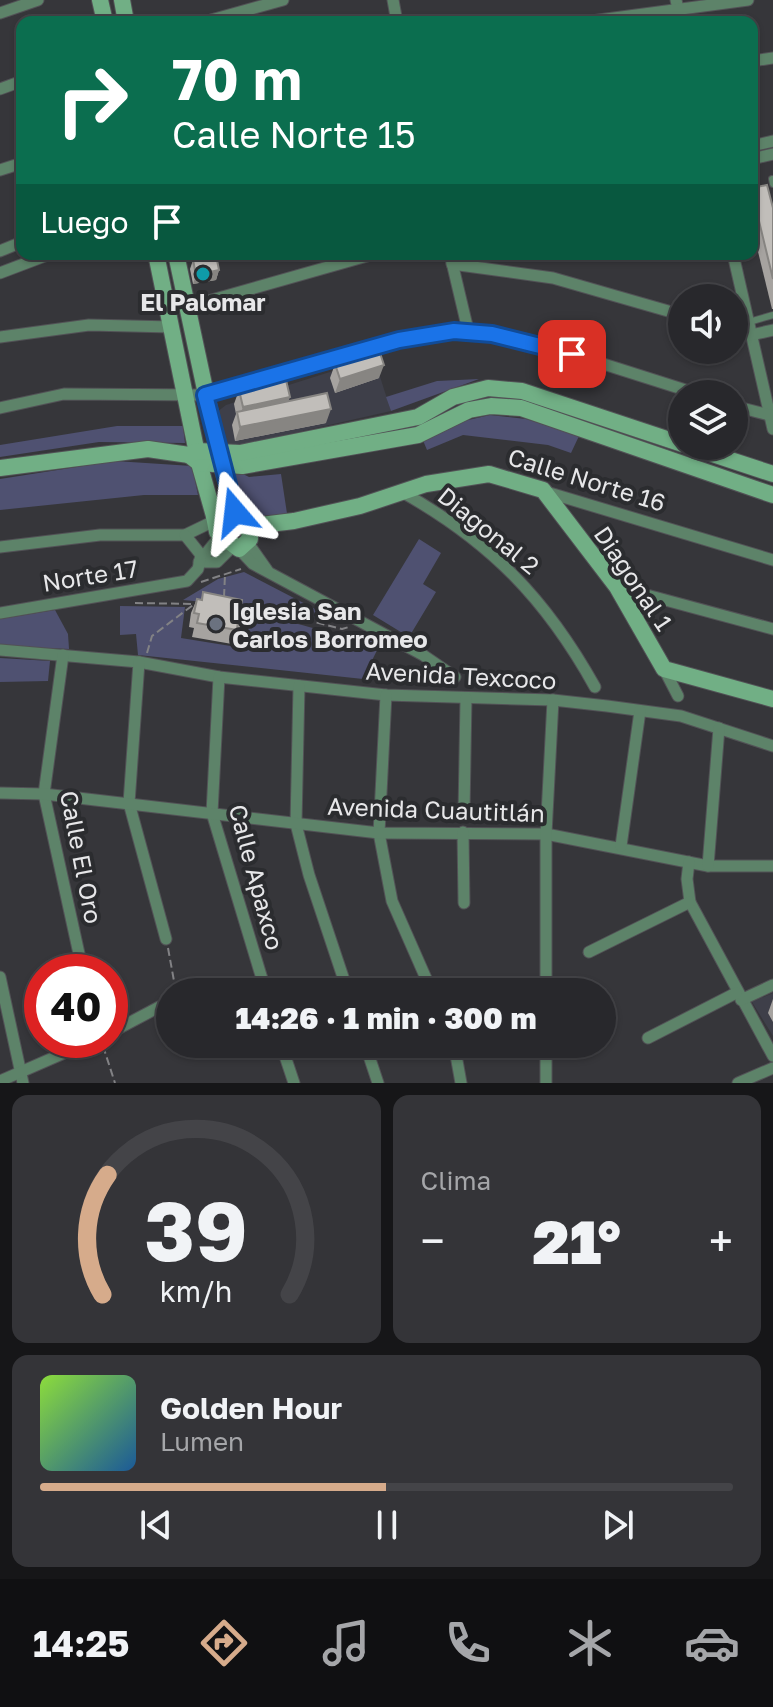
<!DOCTYPE html>
<html lang="es">
<head>
<meta charset="utf-8">
<style>
  :root { --surface:#28282c; --page:#343438; --text:#f1f3f6; --muted:#a5a6a9; --line:#444448; --accent:#d6ab8b }
  body { margin:0; font-family:"Golos Text",sans-serif; background:var(--page); color:var(--text); height:100vh; display:flex; flex-direction:column; font-size:30px; white-space:nowrap }
  * { box-sizing:border-box; margin:0 }
  p { font-size:26px; color:var(--muted) }
  .icon { flex:none; width:44px; height:44px; fill:none; stroke:currentColor; stroke-width:2; stroke-linecap:round; stroke-linejoin:round }
  .map { position:relative; height:1083px; overflow:hidden }
  .side { display:flex; flex-direction:column; gap:12px; padding:12px; background:#161618; flex:1 }
  .side>* { flex:none }
  .hud { position:absolute; left:16px; top:16px; width:742px; height:244px; border-radius:16px; box-shadow:0 2px 6px #0004,0 0 0 2px var(--line); background:#0b6e4f; color:#fff; overflow:hidden }
  .fabs { position:absolute; left:668px; top:284px; display:grid; gap:16px }
  .fabs a { display:grid; place-items:center; width:80px; height:80px; border-radius:50%; background:var(--surface); box-shadow:0 2px 6px #0004,0 0 0 2px var(--line); font-size:40px }
  .speed { position:absolute; left:24px; top:954px; display:flex; gap:16px; font-size:40px; font-weight:700; text-align:center }
  .speed>* { display:grid; place-content:center; width:104px; height:104px; border-radius:50%; background:var(--surface); box-shadow:0 2px 6px #0004,0 0 0 2px var(--line); line-height:1 }
  .speed .limit { border:12px solid #d22; background:#fff; color:#111 }
  .pin { position:absolute; display:grid; place-items:center; width:68px; height:68px; color:#fff; margin:-34px; border-radius:16px; box-shadow:0 4px 12px #0006 }
  .me { position:absolute; width:88px; margin:-44px; rotate:343deg; stroke-linejoin:round; filter:drop-shadow(0 0 6px #0008) }
  .turn { display:flex; align-items:center; gap:28px; height:168px; padding:0 24px; font-size:36px }
  .turn .icon { width:104px; height:104px; stroke-width:2.5 }
  .turn b { display:block; font-size:56px; line-height:68px }
  .then { display:flex; align-items:center; height:76px; padding:0 24px; background:#0003; gap:16px; font-size:30px }
  .big { font-size:60px; font-weight:800; line-height:1.1 }
  .side .tile { flex:1; display:flex; flex-direction:column; justify-content:center; gap:12px; min-width:0; padding:0 28px; border-radius:16px; background:var(--page) }
  .side .dial { align-items:center; gap:0 }
  .dial svg { height:208px; overflow:visible; fill:none; stroke:var(--line); stroke-width:7; stroke-linecap:round; text-anchor:middle }
  .dial text { fill:var(--text); stroke:none }
  .song { display:flex; align-items:center; gap:24px }
  .cover { width:96px; height:96px; border-radius:12px; background:linear-gradient(135deg,hsl(90 70% 55%),hsl(210 70% 35%)) }
  .played { height:8px; border-radius:4px; background:linear-gradient(90deg,var(--accent) 50%,var(--line) 50%) }
  .keys { display:flex; justify-content:space-around; direction:ltr }
  .heat { display:flex; justify-content:space-between; align-items:center; font-size:44px; direction:ltr }
  .side .tiles { flex:1; display:grid; gap:12px; grid-template-columns:1fr 1fr }
  .tile:last-child { grid-column:span 2 }
  .trip { position:absolute; left:156px; top:978px; width:460px; height:80px; border-radius:40px; background:var(--surface); box-shadow:0 2px 6px #0004,0 0 0 2px var(--line); font-weight:800; line-height:80px; text-align:center }
  .tab-bar { display:flex; height:128px; justify-content:space-around; align-items:center; background:#101012; color:var(--muted) }
  .tab-bar .icon { width:56px; height:56px }
  .tab-bar .on { color:var(--accent) }
  .tab-bar b { font-size:36px; color:var(--text) }
  .map>svg:first-child { display:block }
  .built { fill:#3e3f49 }
  .green { fill:#4f5171 }
  .lines { fill:none; stroke-linecap:round; stroke-linejoin:round }
  .lane-casing { stroke:#525256; stroke-width:8 }
  .street-casing { stroke:#525256; stroke-width:13 }
  .secondary-casing { stroke:#525256; stroke-width:18 }
  .path { stroke:#828285; stroke-width:2; stroke-dasharray:8 4; stroke-linecap:butt }
  .lane { stroke:#5d8369; stroke-width:6 }
  .street { stroke:#5d8369; stroke-width:11 }
  .secondary { stroke:#71af85; stroke-width:16 }
  .wall { fill:#a6a3a0 }
  .shaded-wall { fill:#878582 }
  .building { fill:#c1beba; stroke:#878582; stroke-width:2 }
  .route-casing { stroke:#114b97; stroke-width:20 }
  .route { stroke:#1a73e8; stroke-width:14 }
  .culture-dot { fill:#0f9aa8; stroke:#2b2c2f; stroke-width:3 }
  .worship-dot { fill:#6b7280; stroke:#2b2c2f; stroke-width:3 }
  .labels { text-anchor:middle; dominant-baseline:central; stroke-width:8; stroke-linejoin:round; paint-order:stroke }
  .poi-label { font-size:24px; font-weight:bold; fill:#e7e7e9; stroke:#2b2c2f }
  .street-label { font-size:24px; fill:#e7e7e9; stroke:#2b2c2f }
</style>
</head>
<body>
<div class="map">
<svg width="773" height="1083" viewBox="0 0 773 1083">
  <rect width="100%" height="100%" fill="#36363a"/>
  <g class="built">
    <path d="M374,358L391,411L227,448L217,412L226,405Z"/>
    <path d="M773,993V1036L752,1002Z"/>
  </g>
  <g class="green">
    <path d="M479,379L391,411L386,397L437,381Z"/>
    <path d="M490,415L526,419L579,436L571,453L548,445L463,435L427,450L422,438L464,421Z"/>
    <path d="M117,426H183L185,443L99,442L0,457V445Z"/>
    <path d="M115,461L192,466L198,495H144L0,510V479Z"/>
    <path d="M231,468L249,477L281,474L288,520L264,523L241,504Z"/>
    <path d="M419,539L441,553L423,584L436,592L409,637L373,615Z"/>
    <path d="M244,572L342,623L269,608L183,600L218,579Z"/>
    <path d="M120,606L185,607L181,638L243,648L250,613C295,620 337,639 382,640L363,679L138,655L136,634L120,635Z"/>
    <path d="M55,610L68,634L69,649L0,646V619Z"/>
    <path d="M0,658L50,661L48,681L0,682Z"/>
  </g>
  <g class="lines">
    <defs>
      <g id="lane">
        <path d="M772,179L773,184"/>
        <path d="M749,322L773,315"/>
      </g>
      <g id="street">
        <path d="M393,0L397,22"/>
        <path d="M676,0L681,22"/>
        <path d="M0,13L38,0"/>
        <path d="M204,22L283,0"/>
        <path d="M584,22L748,0"/>
        <path d="M752,61L773,58"/>
        <path d="M0,89L22,81"/>
        <path d="M752,146L773,141"/>
        <path d="M752,159L773,154"/>
        <path d="M0,170L22,163"/>
        <path d="M0,251L22,242"/>
        <path d="M450,254L468,330"/>
        <path d="M733,254L773,429"/>
        <path d="M452,264L553,278L682,315"/>
        <path d="M0,273L50,254"/>
        <path d="M187,307L374,254"/>
        <path d="M734,330L751,335L773,330"/>
        <path d="M0,337L89,325L172,327"/>
        <path d="M734,406L773,416"/>
        <path d="M0,408L64,394L205,395L399,340L468,330L572,354L698,394"/>
        <path d="M543,491L773,560"/>
        <path d="M402,492C491,542 546,599 595,687"/>
        <path d="M248,543L267,570"/>
        <path d="M0,547L100,535H185L214,521"/>
        <path d="M239,549L253,564L423,655L455,677"/>
        <path d="M200,561L220,536"/>
        <path d="M199,562H217L232,547"/>
        <path d="M617,587L773,629"/>
        <path d="M0,613L187,581L198,569L201,555L185,535"/>
        <path d="M0,650L139,662L219,677L386,695L553,700L607,706L681,716L773,746"/>
        <path d="M63,655L44,794L83,972"/>
        <path d="M139,662L129,803L166,939"/>
        <path d="M664,669L678,696"/>
        <path d="M219,677L212,813L266,992"/>
        <path d="M299,686L296,824L309,875L348,992"/>
        <path d="M386,695L379,833L392,901L432,992"/>
        <path d="M0,793L44,794L379,833L546,834L708,866H773"/>
        <path d="M464,813L466,698"/>
        <path d="M463,832L464,903"/>
        <path d="M621,846L640,711"/>
        <path d="M689,862L687,879L690,902L773,1056"/>
        <path d="M708,866L719,728"/>
        <path d="M589,952L690,902"/>
        <path d="M0,977L23,1083"/>
        <path d="M546,992V834L553,700"/>
        <path d="M741,1000L773,985"/>
        <path d="M110,1033L159,1007L170,1005"/>
        <path d="M648,1038L736,993"/>
        <path d="M281,1044L294,1083"/>
        <path d="M365,1044L378,1083"/>
        <path d="M454,1044L461,1083"/>
        <path d="M546,1044V1083"/>
        <path d="M0,1081L94,1040"/>
        <path d="M738,1083L773,1068"/>
      </g>
      <g id="secondary">
        <path d="M100,0L105,22"/>
        <path d="M122,0L126,22"/>
        <path d="M156,254L199,463L214,516"/>
        <path d="M176,254L221,464L235,512"/>
        <path d="M688,446L773,474"/>
        <path d="M189,455L199,463L242,466L418,435L469,410L491,406L521,408L773,495"/>
        <path d="M0,468L148,449L189,455L197,451L240,453L418,417L453,397L488,388L522,391L682,444"/>
        <path d="M224,509C240,513 249,523 250,539L239,549L217,532L214,516Z"/>
        <path d="M244,520L261,525L294,521L360,506L426,484L489,474L543,490L617,587L664,669L773,699"/>
      </g>
    </defs>
    <use href="#lane" class="lane-casing"/>
    <use href="#street" class="street-casing"/>
    <use href="#secondary" class="secondary-casing"/>
    <g class="path">
      <path d="M201,582L241,569"/>
      <path d="M224,597L225,575"/>
      <path d="M135,603L196,604"/>
      <path d="M246,609L287,615L342,629L349,627"/>
      <path d="M147,653L152,636L193,605"/>
      <path d="M168,948L176,992"/>
      <path d="M103,1046L115,1083"/>
    </g>
    <use href="#lane" class="lane"/>
    <use href="#street" class="street"/>
    <use href="#secondary" class="secondary"/>
  </g>
  <g class="wall">
    <path d="M752,188L773,208V309H772L752,227Z"/>
    <path d="M193,260L219,270L216,280L193,284L190,269Z"/>
    <path d="M335,364L379,378L335,393L330,378Z"/>
    <path d="M239,390L289,401L326,423L235,441L232,425L236,414L234,404Z"/>
    <path d="M203,592L241,607L246,622L241,636L235,635L232,644L192,637L194,628L189,627L191,613L197,599L201,600Z"/>
    <path d="M773,999V1022L768,1013Z"/>
  </g>
  <g class="shaded-wall">
    <path d="M219,270L216,280L193,284L196,275Z"/>
    <path d="M384,365L379,378L335,393L340,379Z"/>
    <path d="M290,397L285,411L238,419L243,407Z"/>
    <path d="M331,409L326,423L235,441L240,427Z"/>
  </g>
  <g class="building">
    <path d="M767,185L773,208V279L752,192V188Z"/>
    <path d="M216,255L219,270L196,275L193,260Z"/>
    <path d="M379,350L384,365L340,379L335,364Z"/>
    <path d="M286,380L290,397L243,407L239,390Z"/>
    <path d="M327,393L331,409L240,427L237,412Z"/>
    <path d="M203,592L242,600L241,607L249,608L246,622L238,620L237,630L197,623L199,614L194,613L197,599L202,600Z"/>
  </g>
  <g class="lines">
    <defs>
      <path id="route" d="M235,512L205,395L399,340L454,331L492,334L572,354"/>
    </defs>
    <use href="#route" class="route-casing"/>
    <use href="#route" class="route"/>
  </g>
  <circle class="culture-dot" cx="203" cy="274" r="8"/>
  <circle class="worship-dot" cx="216" cy="624" r="8"/>
  <g class="labels">
    <g class="poi-label">
      <text x="203" y="301">El Palomar</text>
      <text x="232" y="610" text-anchor="start">Iglesia San<tspan x="232" dy="28">Carlos Borromeo</tspan></text>
    </g>
    <g class="street-label">
      <text transform="translate(587 479) rotate(17)">Calle Norte 16</text>
      <text transform="translate(489 530) rotate(39)">Diagonal 2</text>
      <text transform="translate(90 575) rotate(-9)">Norte 17</text>
      <text transform="translate(634 578) rotate(56)">Diagonal 1</text>
      <text transform="translate(461 675) rotate(3)">Avenida Texcoco</text>
      <text transform="translate(436 809) rotate(2)">Avenida Cuautitlán</text>
      <text transform="translate(82 857) rotate(79)">Calle El Oro</text>
      <text transform="translate(257 877) rotate(75)">Calle Apaxco</text>
    </g>
  </g>
</svg>
<div class="fabs">
<a><svg class="icon" aria-label="sound" viewBox="0 0 24 24"><path d="M4 9h4l5-4v14l-5-4H4zM17 9q2 3 0 6"/></svg></a>
<a><svg class="icon" aria-label="layers" viewBox="0 0 24 24"><path d="M12 4l9 5-9 5-9-5zM3 14l9 5 9-5"/></svg></a>
</div>
<div class="speed"><div class="limit">40</div></div>
<div class="pin" style="left:572px;top:354px;background:#d93025"><svg class="icon" aria-label="arrive" viewBox="0 0 24 24"><path d="M6 21V4h12l-3 4 3 4H6"/></svg></div>
<svg class="me" style="left:235px;top:512px" viewBox="-20 -20 40 40"><path d="M0-17L14 15 0 8-14 15z" fill="#1a73e8" stroke="#fff" stroke-width="4"/></svg>
<div class="trip">14:26 · 1 min · 300 m</div>
<div class="hud">
<div class="turn"><svg class="icon" aria-label="right" viewBox="0 0 24 24"><path d="M7 20v-9h11M14 6l5 5-5 5"/></svg><div><b>70 m</b>Calle Norte 15</div></div>
<div class="then">Luego<svg class="icon" aria-label="arrive" viewBox="0 0 24 24"><path d="M6 21V4h12l-3 4 3 4H6"/></svg></div>
</div>
</div>
<section class="side">
<div class="tiles">
<div class="tile dial"><svg viewBox="0 0 100 80">
<path d="M14 69A42 42 0 1 1 86 69"/>
<path d="M14 69A42 42 0 0 1 16 23" stroke="#d6ab8b"/>
<text x="50" y="56" font-size="32" font-weight="700">39</text>
<text x="50" y="72" font-size="11">km/h</text>
</svg></div>
<div class="tile"><p>Clima</p>
<div class="heat"><a>−</a><b class="big">21°</b><a>+</a></div>
</div>
<div class="tile">
<div class="song"><i class="cover"></i><div><b>Golden Hour</b><p>Lumen</p></div></div>
<div class="played"></div>
<div class="keys"><svg class="icon" aria-label="previous" viewBox="0 0 24 24"><path d="M18 5L8 12l10 7zM5 5v14"/></svg><svg class="icon" aria-label="pause" viewBox="0 0 24 24"><path d="M8 5v14M16 5v14"/></svg><svg class="icon" aria-label="next" viewBox="0 0 24 24"><path d="M6 5l10 7-10 7zM19 5v14"/></svg></div>
</div>
</div>
</section>
<nav class="tab-bar">
<b>14:25</b>
<svg class="icon on" aria-label="directions" viewBox="0 0 24 24"><path d="M12 3l9 9-9 9-9-9zM9 14v-3h6M13 9l2 2-2 2"/></svg>
<svg class="icon" aria-label="music" viewBox="0 0 24 24"><path d="M9 18V5l10-2v13"/><circle cx="6" cy="18" r="3"/><circle cx="16" cy="16" r="3"/></svg>
<svg class="icon" aria-label="phone" viewBox="0 0 24 24"><path d="M5 4h4l2 5-3 2q2 4 5 5l2-3 5 2v4C11 20 4 13 5 4z"/></svg>
<svg class="icon" aria-label="climate" viewBox="0 0 24 24"><path d="M12 3v18M4 7l16 10M4 17L20 7"/></svg>
<svg class="icon" aria-label="car" viewBox="0 0 24 24"><path d="M5 17H2v-5l4-1 3-4h7l3 4 3 1v5h-3M9 17h6M6 11h13"/><circle cx="7" cy="17" r="2"/><circle cx="17" cy="17" r="2"/></svg>
</nav>
</body>
</html>
